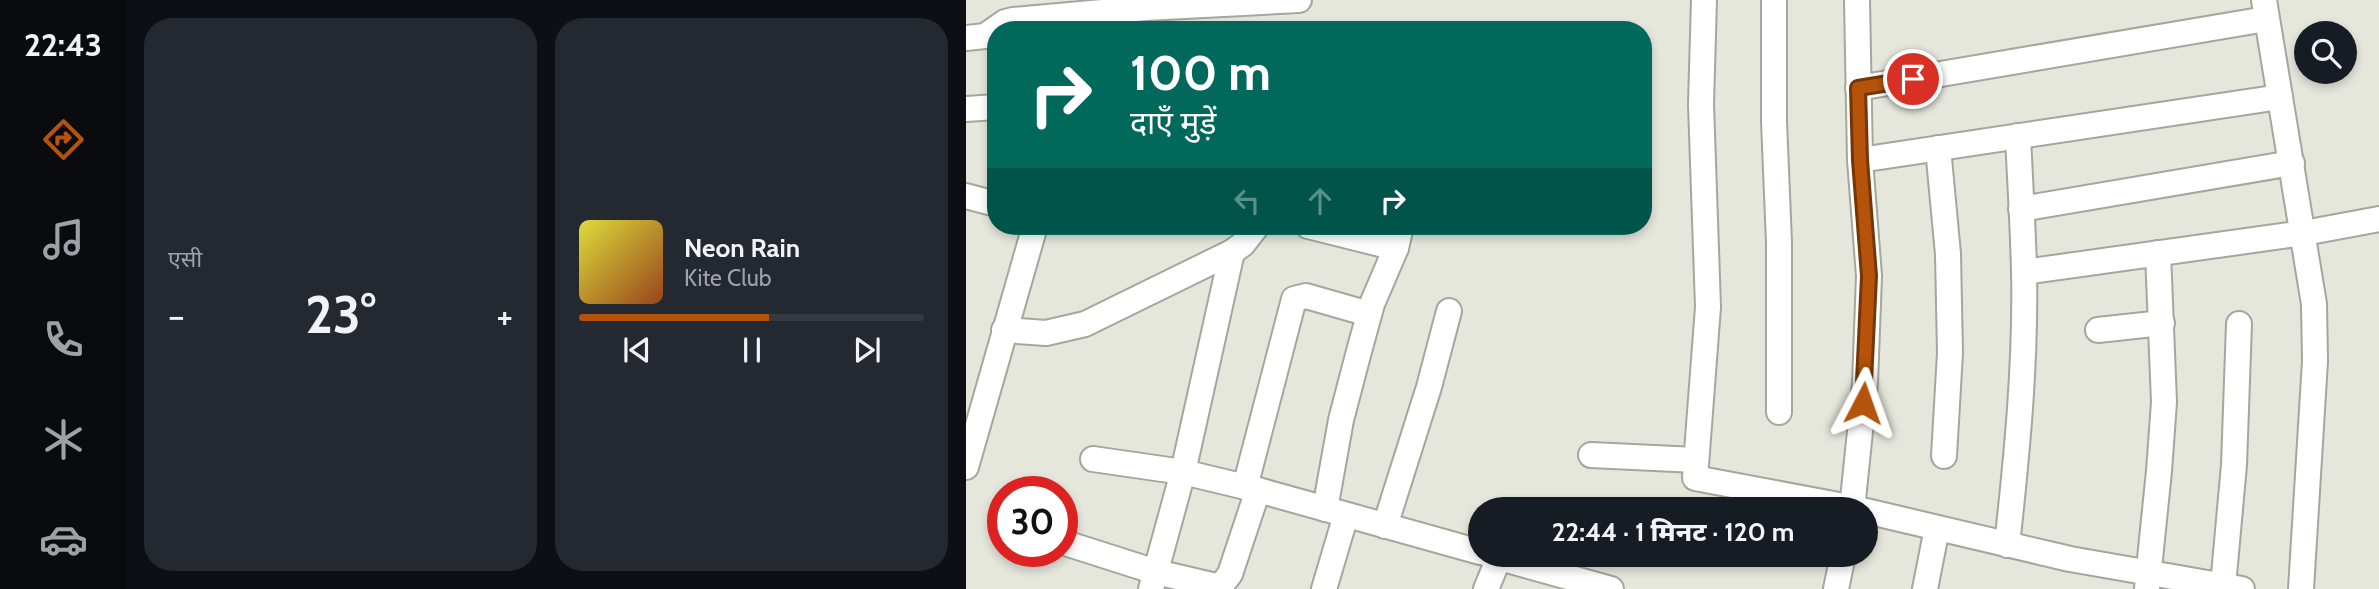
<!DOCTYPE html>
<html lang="hi">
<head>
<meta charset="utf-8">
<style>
  :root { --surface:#171b24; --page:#242831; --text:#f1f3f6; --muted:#9ea1a6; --line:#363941; --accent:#b45309 }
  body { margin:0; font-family:Cabin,"Noto Sans Devanagari",sans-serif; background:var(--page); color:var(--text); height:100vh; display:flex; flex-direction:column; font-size:26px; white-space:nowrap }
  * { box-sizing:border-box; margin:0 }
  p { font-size:23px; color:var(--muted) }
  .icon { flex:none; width:38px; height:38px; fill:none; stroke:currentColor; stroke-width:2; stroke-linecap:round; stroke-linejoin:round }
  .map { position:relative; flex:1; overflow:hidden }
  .drawer { display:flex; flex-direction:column; gap:18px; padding:18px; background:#0d0f14; width:840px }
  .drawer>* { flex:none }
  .top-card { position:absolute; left:21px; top:21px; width:665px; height:214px; border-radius:28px; box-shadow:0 4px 10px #0003; background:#00695c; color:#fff; overflow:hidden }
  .fabs { position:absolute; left:1328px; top:21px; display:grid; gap:14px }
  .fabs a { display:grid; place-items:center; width:63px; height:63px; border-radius:50%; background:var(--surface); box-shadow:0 4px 10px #0003; font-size:35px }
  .speed { position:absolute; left:21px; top:476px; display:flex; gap:14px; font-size:35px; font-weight:700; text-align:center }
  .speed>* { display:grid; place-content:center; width:91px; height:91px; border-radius:50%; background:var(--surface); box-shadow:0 4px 10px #0003; line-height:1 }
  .speed .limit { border:10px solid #d22; background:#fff; color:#111 }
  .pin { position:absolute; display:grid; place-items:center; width:60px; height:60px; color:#fff; margin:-30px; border:4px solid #fff; border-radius:50%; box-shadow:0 2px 7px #0007 }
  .me { position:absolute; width:77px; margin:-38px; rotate:4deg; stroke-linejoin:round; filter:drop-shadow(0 0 5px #0008) }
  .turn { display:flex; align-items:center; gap:24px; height:147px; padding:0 28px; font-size:32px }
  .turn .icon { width:91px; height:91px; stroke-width:2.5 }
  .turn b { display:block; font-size:49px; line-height:60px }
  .lanes { display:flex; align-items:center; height:66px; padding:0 28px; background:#0003; justify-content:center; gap:35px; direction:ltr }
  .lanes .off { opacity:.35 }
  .big { font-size:52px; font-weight:800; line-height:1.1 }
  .drawer .widget { flex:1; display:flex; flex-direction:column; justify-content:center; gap:10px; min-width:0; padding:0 24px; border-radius:28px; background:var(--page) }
  .song { display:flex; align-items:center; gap:21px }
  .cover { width:84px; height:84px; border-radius:10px; background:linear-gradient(135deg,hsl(60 70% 55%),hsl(20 70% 35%)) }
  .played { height:7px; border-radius:4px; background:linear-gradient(90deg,var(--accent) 55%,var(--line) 55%) }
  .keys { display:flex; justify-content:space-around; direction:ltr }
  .heat { display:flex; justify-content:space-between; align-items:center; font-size:38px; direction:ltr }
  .drawer .tiles { flex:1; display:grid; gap:18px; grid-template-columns:repeat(2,1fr) }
  .trip { position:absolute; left:502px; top:497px; width:410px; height:70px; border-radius:35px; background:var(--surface); box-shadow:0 4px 10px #0003; font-weight:800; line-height:70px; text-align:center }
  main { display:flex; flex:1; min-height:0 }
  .dock { display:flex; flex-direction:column; width:126px; justify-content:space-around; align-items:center; background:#090b0e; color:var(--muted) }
  .dock .icon { width:49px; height:49px }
  .dock .active { color:var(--accent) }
  .dock b { font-size:32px; color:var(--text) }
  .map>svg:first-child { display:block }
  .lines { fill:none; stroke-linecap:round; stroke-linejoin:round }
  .minor-casing { stroke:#a5a69c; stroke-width:28 }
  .minor { stroke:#fff; stroke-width:24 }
  .route-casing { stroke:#753606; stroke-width:18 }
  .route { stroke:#b45309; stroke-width:12 }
</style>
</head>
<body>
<main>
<nav class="dock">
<b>22:43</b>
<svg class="icon active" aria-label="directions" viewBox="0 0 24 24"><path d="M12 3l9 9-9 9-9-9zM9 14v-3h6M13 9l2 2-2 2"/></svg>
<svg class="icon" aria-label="music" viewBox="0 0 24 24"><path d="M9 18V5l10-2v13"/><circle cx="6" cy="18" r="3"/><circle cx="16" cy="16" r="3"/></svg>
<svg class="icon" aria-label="phone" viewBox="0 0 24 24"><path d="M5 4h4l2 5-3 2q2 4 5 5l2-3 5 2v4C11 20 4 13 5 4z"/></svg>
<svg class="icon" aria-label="climate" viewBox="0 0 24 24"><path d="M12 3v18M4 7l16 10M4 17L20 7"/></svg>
<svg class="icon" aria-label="car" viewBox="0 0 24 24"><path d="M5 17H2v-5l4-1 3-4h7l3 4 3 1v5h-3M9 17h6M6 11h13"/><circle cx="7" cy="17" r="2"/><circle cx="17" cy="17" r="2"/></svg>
</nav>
<section class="drawer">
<div class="tiles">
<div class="widget"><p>एसी</p>
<div class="heat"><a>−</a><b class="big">23°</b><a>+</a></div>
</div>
<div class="widget">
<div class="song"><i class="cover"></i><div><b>Neon Rain</b><p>Kite Club</p></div></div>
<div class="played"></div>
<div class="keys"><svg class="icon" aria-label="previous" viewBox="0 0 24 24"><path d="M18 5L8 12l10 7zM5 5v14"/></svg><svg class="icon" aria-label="pause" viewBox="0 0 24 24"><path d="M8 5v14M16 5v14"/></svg><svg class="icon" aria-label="next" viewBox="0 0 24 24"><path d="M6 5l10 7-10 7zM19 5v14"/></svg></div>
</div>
</div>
</section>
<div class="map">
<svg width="1413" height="589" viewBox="0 0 1413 589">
  <rect width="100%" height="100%" fill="#e5e7dc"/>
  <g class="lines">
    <defs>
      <g id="minor">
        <path d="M738,0L735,104L742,307L729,478L894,509"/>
        <path d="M808,0V121L813,243V412"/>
        <path d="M1298,0L1348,304L1349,361L1335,589"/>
        <path d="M0,38L19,36L39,22L47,20L181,8L333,0"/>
        <path d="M892,88L1300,19"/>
        <path d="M0,109L30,107"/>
        <path d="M972,148L982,254L984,353L978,456"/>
        <path d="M894,160L1314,97"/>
        <path d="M0,196L30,204"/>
        <path d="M1055,209L1326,163"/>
        <path d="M342,226L430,248"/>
        <path d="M1058,272L1338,233L1413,219"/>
        <path d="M38,330L80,333L119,324L266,252L277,244L291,226"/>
        <path d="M1132,330L1196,323"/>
        <path d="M625,455L730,460"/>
        <path d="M127,459L217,472L266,252"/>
        <path d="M0,467L69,226"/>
        <path d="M279,487L328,299L340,296L403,314"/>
        <path d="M359,509L375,420L392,355L406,304L430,248L435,226"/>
        <path d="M886,509L899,383L903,276L894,160L891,0"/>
        <path d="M900,511L1104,559L1276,589"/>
        <path d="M419,526L463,387L483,311"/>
        <path d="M96,542L190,572L254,587L264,574L292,490"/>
        <path d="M1041,545C1051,454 1060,362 1058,271C1057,226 1054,181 1052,136"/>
        <path d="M523,555L645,589"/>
        <path d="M1257,586L1268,465L1273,324"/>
        <path d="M1181,588L1193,471L1198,402L1192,253"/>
        <path d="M185,589L217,472L292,490L514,552"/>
        <path d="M358,589L380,515"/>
        <path d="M520,589L533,558"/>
        <path d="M870,589L877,555"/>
        <path d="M959,589L971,528"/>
      </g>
    </defs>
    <use href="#minor" class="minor-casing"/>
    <use href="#minor" class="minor"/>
  </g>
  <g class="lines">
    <defs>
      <path id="route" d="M897,403L903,276L894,160L892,88L947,79"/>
    </defs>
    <use href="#route" class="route-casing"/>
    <use href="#route" class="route"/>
  </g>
</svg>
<div class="fabs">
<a><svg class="icon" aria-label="search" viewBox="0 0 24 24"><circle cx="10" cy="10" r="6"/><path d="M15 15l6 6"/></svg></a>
</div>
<div class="speed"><div class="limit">30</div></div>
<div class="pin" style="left:947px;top:79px;background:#d93025"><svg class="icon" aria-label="arrive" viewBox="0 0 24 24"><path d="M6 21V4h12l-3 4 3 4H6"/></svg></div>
<svg class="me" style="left:897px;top:403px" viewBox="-20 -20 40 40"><path d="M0-17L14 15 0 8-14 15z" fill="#b45309" stroke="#fff" stroke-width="4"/></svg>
<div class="trip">22:44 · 1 मिनट · 120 m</div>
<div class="top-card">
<div class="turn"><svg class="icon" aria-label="right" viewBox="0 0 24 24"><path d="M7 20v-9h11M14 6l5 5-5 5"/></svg><div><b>100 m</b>दाएँ मुड़ें</div></div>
<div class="lanes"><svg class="icon off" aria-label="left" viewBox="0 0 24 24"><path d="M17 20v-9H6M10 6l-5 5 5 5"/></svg><svg class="icon off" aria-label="ahead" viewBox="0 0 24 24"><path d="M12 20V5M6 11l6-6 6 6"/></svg><svg class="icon" aria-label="right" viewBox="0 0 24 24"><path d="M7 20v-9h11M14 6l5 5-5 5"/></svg></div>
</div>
</div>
</main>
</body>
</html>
